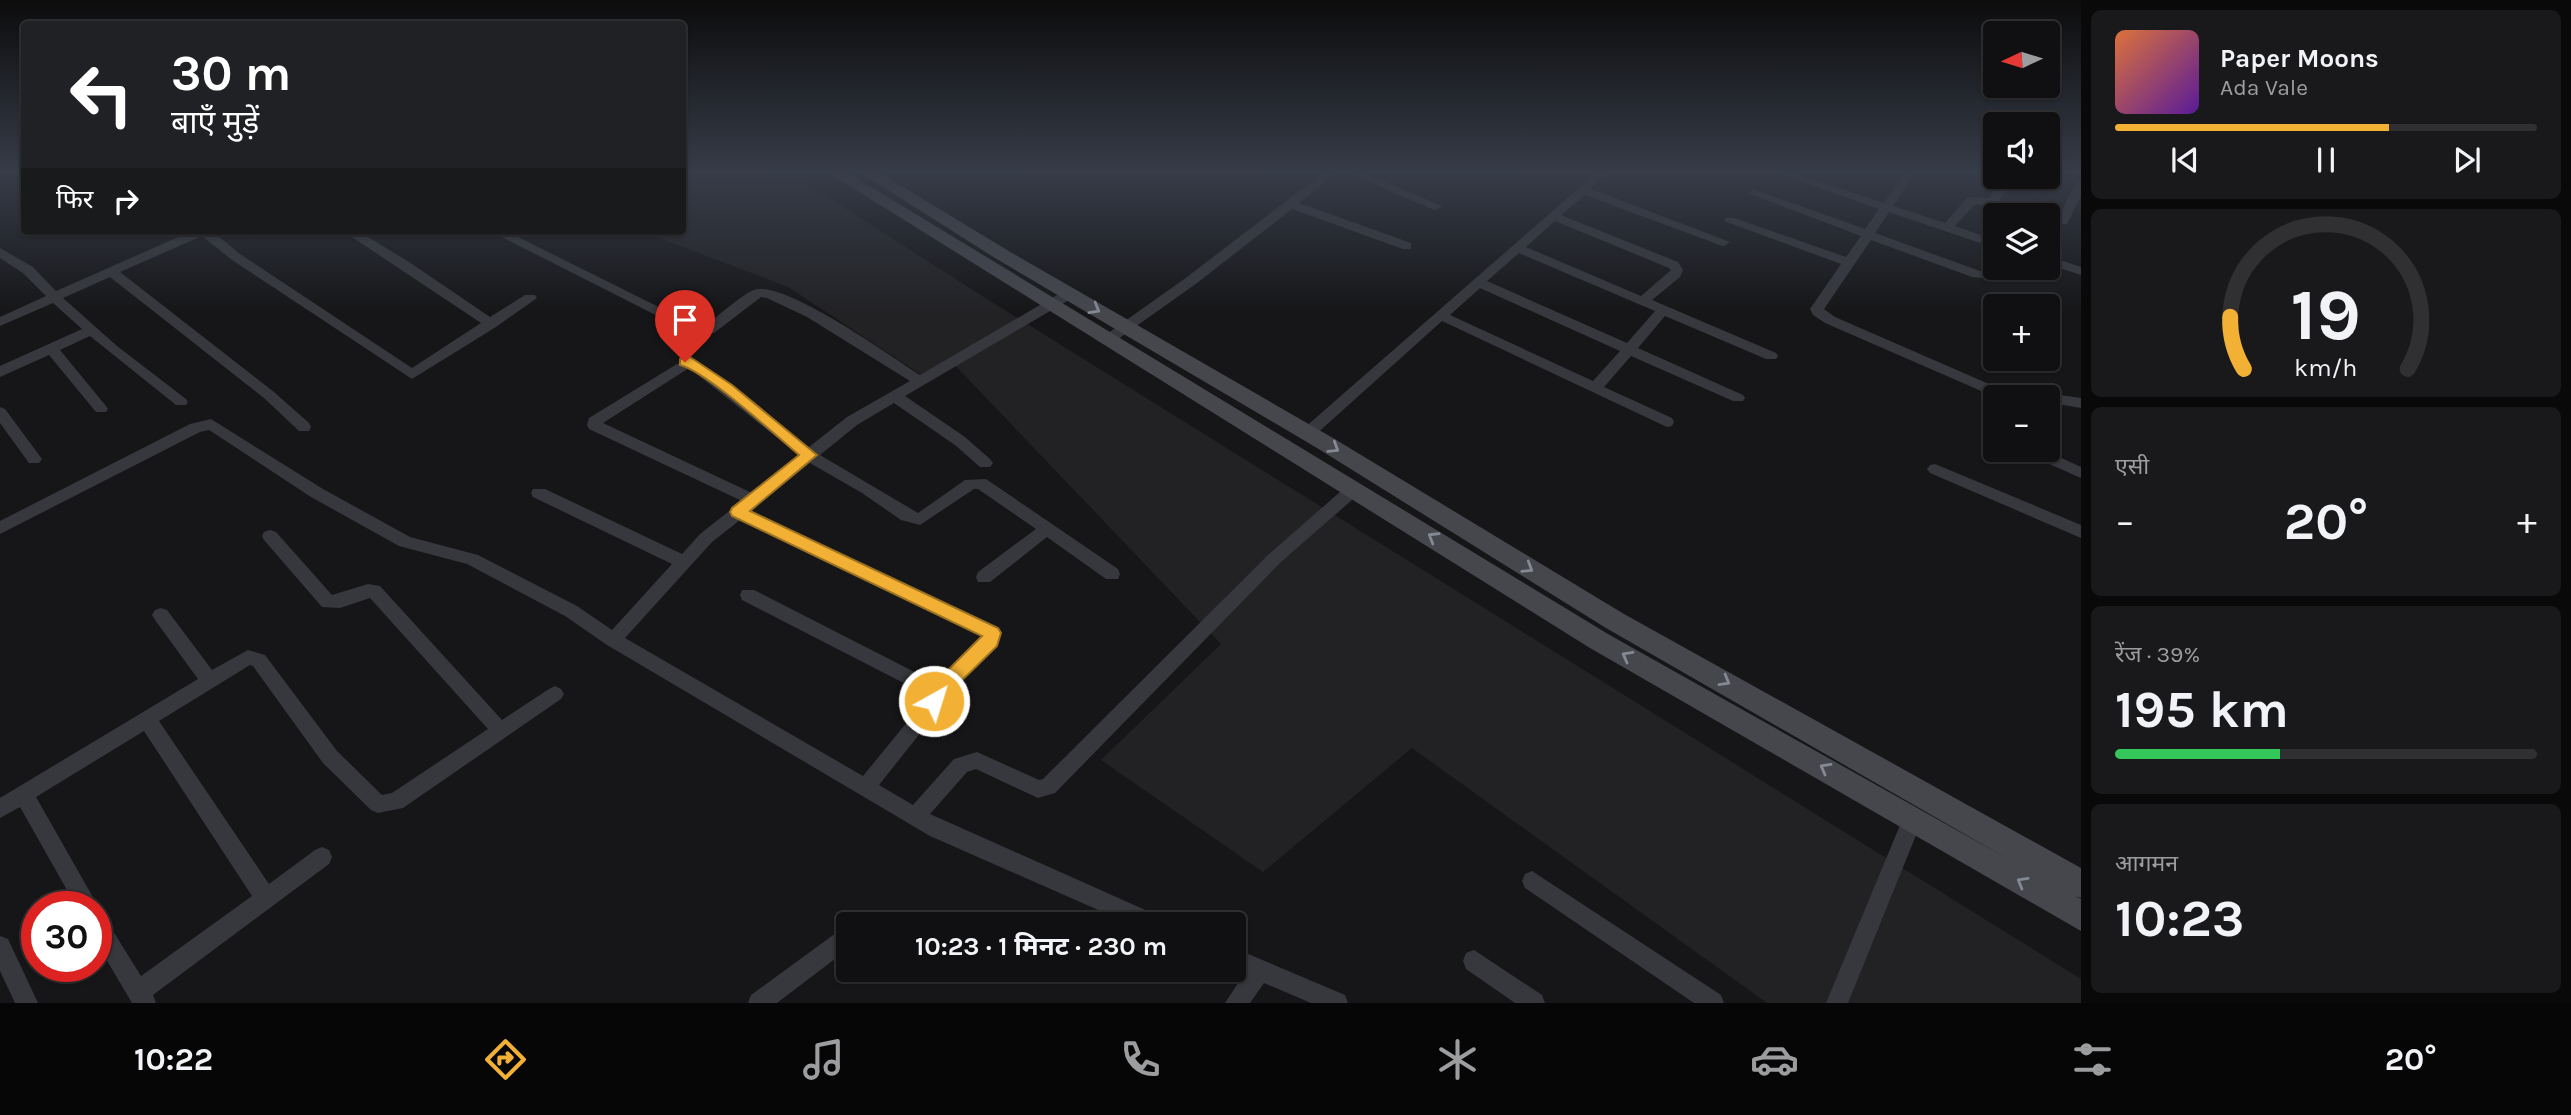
<!DOCTYPE html>
<html lang="hi">
<head>
<meta charset="utf-8">
<style>
  :root { --surface:#101012; --page:#19191b; --text:#f1f3f6; --muted:#9c9d9f; --line:#303032; --accent:#f2b134 }
  body { margin:0; font-family:Karla,"Noto Sans Devanagari",sans-serif; background:var(--page); color:var(--text); height:100vh; display:flex; flex-direction:column; font-size:26px; white-space:nowrap }
  * { box-sizing:border-box; margin:0 }
  p { font-size:23px; color:var(--muted) }
  .icon { flex:none; width:38px; height:38px; fill:none; stroke:currentColor; stroke-width:2; stroke-linecap:round; stroke-linejoin:round }
  .map { position:relative; flex:1; overflow:hidden }
  .side { display:flex; flex-direction:column; gap:10px; padding:10px; background:#09090a; width:490px }
  .side>* { flex:none }
  .banner { position:absolute; left:21px; top:21px; width:665px; height:214px; border-radius:7px; box-shadow:0 2px 5px #0004,0 0 0 2px var(--line); background:#202124; color:#fff; overflow:hidden }
  .needle { width:46px; rotate:266deg }
  .buttons { position:absolute; left:1983px; top:21px; display:grid; gap:14px }
  .buttons a { display:grid; place-items:center; width:77px; height:77px; border-radius:7px; background:var(--surface); box-shadow:0 2px 5px #0004,0 0 0 2px var(--line); font-size:35px }
  .speed { position:absolute; left:21px; top:891px; display:flex; gap:14px; font-size:35px; font-weight:700; text-align:center }
  .speed>* { display:grid; place-content:center; width:91px; height:91px; border-radius:50%; background:var(--surface); box-shadow:0 2px 5px #0004,0 0 0 2px var(--line); line-height:1 }
  .speed .limit { border:10px solid #d22; background:#fff; color:#111 }
  .pin { position:absolute; display:grid; place-items:center; width:60px; height:60px; color:#fff; margin:-72px -30px; border-radius:50% 50% 50% 0; rotate:-45deg; box-shadow:0 0 7px #0007 }
  .pin .icon { rotate:45deg }
  .me { position:absolute; width:77px; margin:-38px; rotate:39deg; stroke-linejoin:round; filter:drop-shadow(0 0 5px #0008) }
  .turn { display:flex; align-items:center; gap:24px; height:147px; padding:0 35px; font-size:32px }
  .turn .icon { width:91px; height:91px; stroke-width:2.5 }
  .turn b { display:block; font-size:49px; line-height:60px }
  .then { display:flex; align-items:center; height:66px; padding:0 35px; background:#0003; gap:14px; font-size:26px }
  .big { font-size:52px; font-weight:700; line-height:1.1 }
  .side .card { flex:1; display:flex; flex-direction:column; justify-content:center; gap:10px; min-width:0; padding:0 24px; border-radius:10px; background:var(--page) }
  .side .dial { align-items:center; gap:0 }
  .dial svg { height:182px; overflow:visible; fill:none; stroke:var(--line); stroke-width:7; stroke-linecap:round; text-anchor:middle }
  .dial text { fill:var(--text); stroke:none }
  .song { display:flex; align-items:center; gap:21px }
  .cover { width:84px; height:84px; border-radius:10px; background:linear-gradient(135deg,hsl(20 70% 55%),hsl(270 70% 35%)) }
  .played { height:7px; border-radius:4px; background:linear-gradient(90deg,var(--accent) 65%,var(--line) 65%) }
  .keys { display:flex; justify-content:space-around; direction:ltr }
  .heat { display:flex; justify-content:space-between; align-items:center; font-size:38px; direction:ltr }
  .charge { height:10px; border-radius:5px; background:linear-gradient(90deg,#34c759 39%,var(--line) 0) }
  .trip { position:absolute; left:836px; top:912px; width:410px; height:70px; border-radius:7px; background:var(--surface); box-shadow:0 2px 5px #0004,0 0 0 2px var(--line); font-weight:700; line-height:70px; text-align:center }
  .tabs { display:flex; height:112px; justify-content:space-around; align-items:center; background:#060607; color:var(--muted) }
  .tabs .icon { width:49px; height:49px }
  .tabs .current { color:var(--accent) }
  .tabs b { font-size:32px; color:var(--text) }
  main { display:flex; flex:1; min-height:0 }
  .map>svg:first-child { display:block }
  .built { fill:#222225 }
  .lines { fill:none; stroke-linecap:round; stroke-linejoin:round }
  .minor { fill:#37383d; fill-rule:evenodd }
  .secondary { fill:#45474d; fill-rule:evenodd }
  .oneway { stroke:#858993 }
  .route { fill:#f2b134; stroke:#9d7322; stroke-width:2 }
</style>
</head>
<body>
<main>
<div class="map">
<svg width="2081" height="1003" viewBox="0 0 2081 1003">
  <rect width="100%" height="100%" fill="#161618"/>
  <path class="built" d="M683,173H790L979,294L2081,979V1003H1767L1412,748L1263,872L1101,760L1221,644L949,359L923,376L788,287L641,231H682Z"/>
  <g class="lines">
    <g class="minor">
      <path d="M1323,173H1336L1299,203L1411,243V249H1403L1292,209L1197,283L1114,342H1104L1102,339L1104,336L1187,277Z"/>
      <path d="M1349,173H1364L1442,206L1436,210L1432,209Z"/>
      <path d="M1596,173H1608L1591,189L1730,242L1724,246L1720,245L1585,195L1561,215L1678,262L1683,270L1680,277L1652,300L1776,353L1778,356L1776,359H1766L1665,316L1638,348L1743,395L1745,398L1743,401H1733L1631,356L1604,387L1672,418L1674,422L1672,426L1667,427L1442,321L1313,437H1303L1301,433L1303,429ZM1555,221L1669,268L1671,270L1641,296L1526,247ZM1519,253L1655,311L1627,343L1487,281ZM1480,288L1620,351L1593,381L1450,315Z"/>
      <path d="M1778,173H1794L1884,203L1905,173H1915L1893,206L1945,223L1968,197L1989,198L2003,177H2015L1999,200L2036,212L2038,215C2016,215 1997,206 1975,204L1955,226L1995,240V248L1889,212L1875,233L1980,271L1985,272L1995,265V268H2003L1993,279L1972,277L1871,240L1824,309L1835,317L2012,394L2014,397H1995L1825,323L1813,315L1810,309L1841,264L1724,221L1726,218H1734L1846,257L1861,236L1748,193L1754,189L1758,191L1865,229L1879,209Z"/>
      <path d="M2081,181V196L2067,224H2048V216L2059,217L2075,184Z"/>
      <path d="M192,231H212L240,254L412,368L481,323L343,231H358L409,262L490,317L525,295H535L537,298L496,327L412,379L232,260L202,236L120,272L274,392L309,423L311,427L309,431H299L264,398L110,277L63,298L117,346L186,399L188,402L186,405H176L90,336L60,350L106,406L108,409L106,412H96L49,355L0,377V366L82,329L53,303L0,326V317L46,296L23,273L0,258V248L33,267L56,291Z"/>
      <path d="M490,231H506L699,327L705,326C716,318 746,290 758,289C793,286 889,355 920,375L1064,291H1074V297L905,396L965,437L990,459L993,463L990,467H980L955,445L894,403L857,425L820,455L918,513L965,480L986,479L1118,569L1120,574L1118,579H1106L1047,537L990,582H978L976,577L978,572L1036,529L978,489H974L920,525L901,520L862,493L810,463L750,511L998,628L1001,633L996,646L944,699L941,707L879,785L913,805L954,759L977,752L1039,780L1043,779L1269,554L1348,485H1360L1362,489L1360,493L1281,562L1055,793L1038,798L976,769L967,772L930,814L1161,917L1165,924H1130L930,836L607,645L565,616L467,564L399,546L311,497L209,430L200,432L0,534V521L190,424L211,419L323,489L410,537L478,555L577,606L612,630L672,564L533,497L531,493L533,489H545L682,554L700,534L742,501L589,429L587,425L589,418L690,356L809,447L847,417L910,381L807,317L767,298L761,297L714,333L697,336ZM689,368L799,455L752,493L603,423ZM740,520L982,636L936,683L754,590H742L740,595L742,600L925,694L926,699L863,776L625,638L712,542Z"/>
      <path d="M2048,256L2081,267V275L2048,264Z"/>
      <path d="M2053,394L2081,398V408L2057,404L2053,409L2048,411L2047,397Z"/>
      <path d="M0,407L5,409L39,455L42,459L39,463H29L0,423Z"/>
      <path d="M2023,450H2044L2081,467V478L2026,454Z"/>
      <path d="M1935,464L2081,525V538L1930,473L1927,469L1930,465Z"/>
      <path d="M270,530L276,532L332,595L368,584L380,586L502,720L549,689L555,686L561,689L564,694L561,699L403,808L378,813L371,810L323,763L253,666L250,665L159,721L269,884L315,850L322,847L329,850L332,857L329,864L153,995L156,1003H132L96,942V912L103,915L141,976L252,896L144,731L36,797L94,899L97,906L96,909V906H76L20,807L0,818V798L198,679L155,620L152,615L155,610L161,608L167,610L212,670L248,650L265,655L337,751L382,795L392,793L488,729L370,598L340,608L322,607L264,540L262,536L264,532Z"/>
      <path d="M1913,809L1920,812L1923,818L1848,1003H1826L1903,818L1906,812Z"/>
      <path d="M1532,871L1721,995L1724,1003H1694L1525,888L1522,881L1525,874Z"/>
      <path d="M836,933L844,936L847,944L844,952L777,1003H748L751,995Z"/>
      <path d="M0,936L8,939L38,1003H15L0,971Z"/>
      <path d="M1234,948L1345,995L1348,1003H1311L1264,983L1250,1003H1225L1244,974L1233,970Z"/>
      <path d="M1474,950L1542,995L1545,1003H1515L1466,969L1463,961L1466,953Z"/>
    </g>
    <path class="secondary" d="M829,173H848L1608,634L2008,859L1606,628L1317,448L995,258L861,173H880L1007,250L1333,438L1624,614L2081,868V898L2075,896L2081,899V931L1590,648Z"/>
  </g>
  <defs><path id="oneway-chevron" d="M-2-3.5L2.5 0L-2 3.5" fill="none" stroke-width="1.6" stroke-linecap="round" stroke-linejoin="round" transform="scale(1.75)"/></defs>
  <g class="oneway">
    <use href="#oneway-chevron" transform="translate(1095 309) rotate(30)"/>
    <use href="#oneway-chevron" transform="translate(1334 448) rotate(32)"/>
    <use href="#oneway-chevron" transform="translate(1433 537) rotate(-149)"/>
    <use href="#oneway-chevron" transform="translate(1528 568) rotate(32)"/>
    <use href="#oneway-chevron" transform="translate(1627 656) rotate(-151)"/>
    <use href="#oneway-chevron" transform="translate(1725 681) rotate(30)"/>
    <use href="#oneway-chevron" transform="translate(1825 768) rotate(-151)"/>
    <use href="#oneway-chevron" transform="translate(2022 882) rotate(-150)"/>
  </g>
  <linearGradient id="sky" x2="0" y2="1"><stop stop-color="#0c0c0d"/><stop offset="0.55" stop-color="#363c48"/><stop offset="1" stop-color="#363c48" stop-opacity="0"/></linearGradient>
  <rect width="2081" height="313" fill="url(#sky)"/>
  <path class="route" d="M690,357L732,385L817,455L750,511L998,628L1001,633L997,646L944,698L941,707L934,709L928,707L925,701L929,689L982,636L732,516L730,512L732,508L799,455C774,434 707,372 680,365V359Z"/>
</svg>
<div class="buttons">
<a><svg class="needle" viewBox="-14 -14 28 28"><path d="M0-13l5 13h-10z" fill="#e53935"/><path d="M0 13l5-13h-10z" fill="#9c9d9f"/></svg></a>
<a><svg class="icon" aria-label="sound" viewBox="0 0 24 24"><path d="M4 9h4l5-4v14l-5-4H4zM17 9q2 3 0 6"/></svg></a>
<a><svg class="icon" aria-label="layers" viewBox="0 0 24 24"><path d="M12 4l9 5-9 5-9-5zM3 14l9 5 9-5"/></svg></a>
<a>+</a>
<a>−</a>
</div>
<div class="speed"><div class="limit">30</div></div>
<div class="pin" style="left:685px;top:362px;background:#d93025"><svg class="icon" aria-label="arrive" viewBox="0 0 24 24"><path d="M6 21V4h12l-3 4 3 4H6"/></svg></div>
<svg class="me" style="left:934px;top:701px" viewBox="-20 -20 40 40"><circle r="17" fill="#f2b134" stroke="#fff" stroke-width="3"/><path d="M0-11L8 9 0 5-8 9z" fill="#fff"/></svg>
<div class="trip">10:23 · 1 मिनट · 230 m</div>
<div class="banner">
<div class="turn"><svg class="icon" aria-label="left" viewBox="0 0 24 24"><path d="M17 20v-9H6M10 6l-5 5 5 5"/></svg><div><b>30 m</b>बाएँ मुड़ें</div></div>
<div class="then">फिर<svg class="icon" aria-label="right" viewBox="0 0 24 24"><path d="M7 20v-9h11M14 6l5 5-5 5"/></svg></div>
</div>
</div>
<section class="side">
<div class="card">
<div class="song"><i class="cover"></i><div><b>Paper Moons</b><p>Ada Vale</p></div></div>
<div class="played"></div>
<div class="keys"><svg class="icon" aria-label="previous" viewBox="0 0 24 24"><path d="M18 5L8 12l10 7zM5 5v14"/></svg><svg class="icon" aria-label="pause" viewBox="0 0 24 24"><path d="M8 5v14M16 5v14"/></svg><svg class="icon" aria-label="next" viewBox="0 0 24 24"><path d="M6 5l10 7-10 7zM19 5v14"/></svg></div>
</div>
<div class="card dial"><svg viewBox="0 0 100 80">
<path d="M14 69A42 42 0 1 1 86 69"/>
<path d="M14 69A42 42 0 0 1 8 46" stroke="#f2b134"/>
<text x="50" y="56" font-size="32" font-weight="700">19</text>
<text x="50" y="72" font-size="11">km/h</text>
</svg></div>
<div class="card"><p>एसी</p>
<div class="heat"><a>−</a><b class="big">20°</b><a>+</a></div>
</div>
<div class="card"><p>रेंज · 39%</p><b class="big">195 km</b><div class="charge"></div></div>
<div class="card"><p>आगमन</p><b class="big">10:23</b></div>
</section>
</main>
<nav class="tabs">
<b>10:22</b>
<svg class="icon current" aria-label="directions" viewBox="0 0 24 24"><path d="M12 3l9 9-9 9-9-9zM9 14v-3h6M13 9l2 2-2 2"/></svg>
<svg class="icon" aria-label="music" viewBox="0 0 24 24"><path d="M9 18V5l10-2v13"/><circle cx="6" cy="18" r="3"/><circle cx="16" cy="16" r="3"/></svg>
<svg class="icon" aria-label="phone" viewBox="0 0 24 24"><path d="M5 4h4l2 5-3 2q2 4 5 5l2-3 5 2v4C11 20 4 13 5 4z"/></svg>
<svg class="icon" aria-label="climate" viewBox="0 0 24 24"><path d="M12 3v18M4 7l16 10M4 17L20 7"/></svg>
<svg class="icon" aria-label="car" viewBox="0 0 24 24"><path d="M5 17H2v-5l4-1 3-4h7l3 4 3 1v5h-3M9 17h6M6 11h13"/><circle cx="7" cy="17" r="2"/><circle cx="17" cy="17" r="2"/></svg>
<svg class="icon" aria-label="filters" viewBox="0 0 24 24"><path d="M4 7h16M4 17h16"/><circle cx="9" cy="7" r="2"/><circle cx="15" cy="17" r="2"/></svg>
<b>20°</b>
</nav>
</body>
</html>
